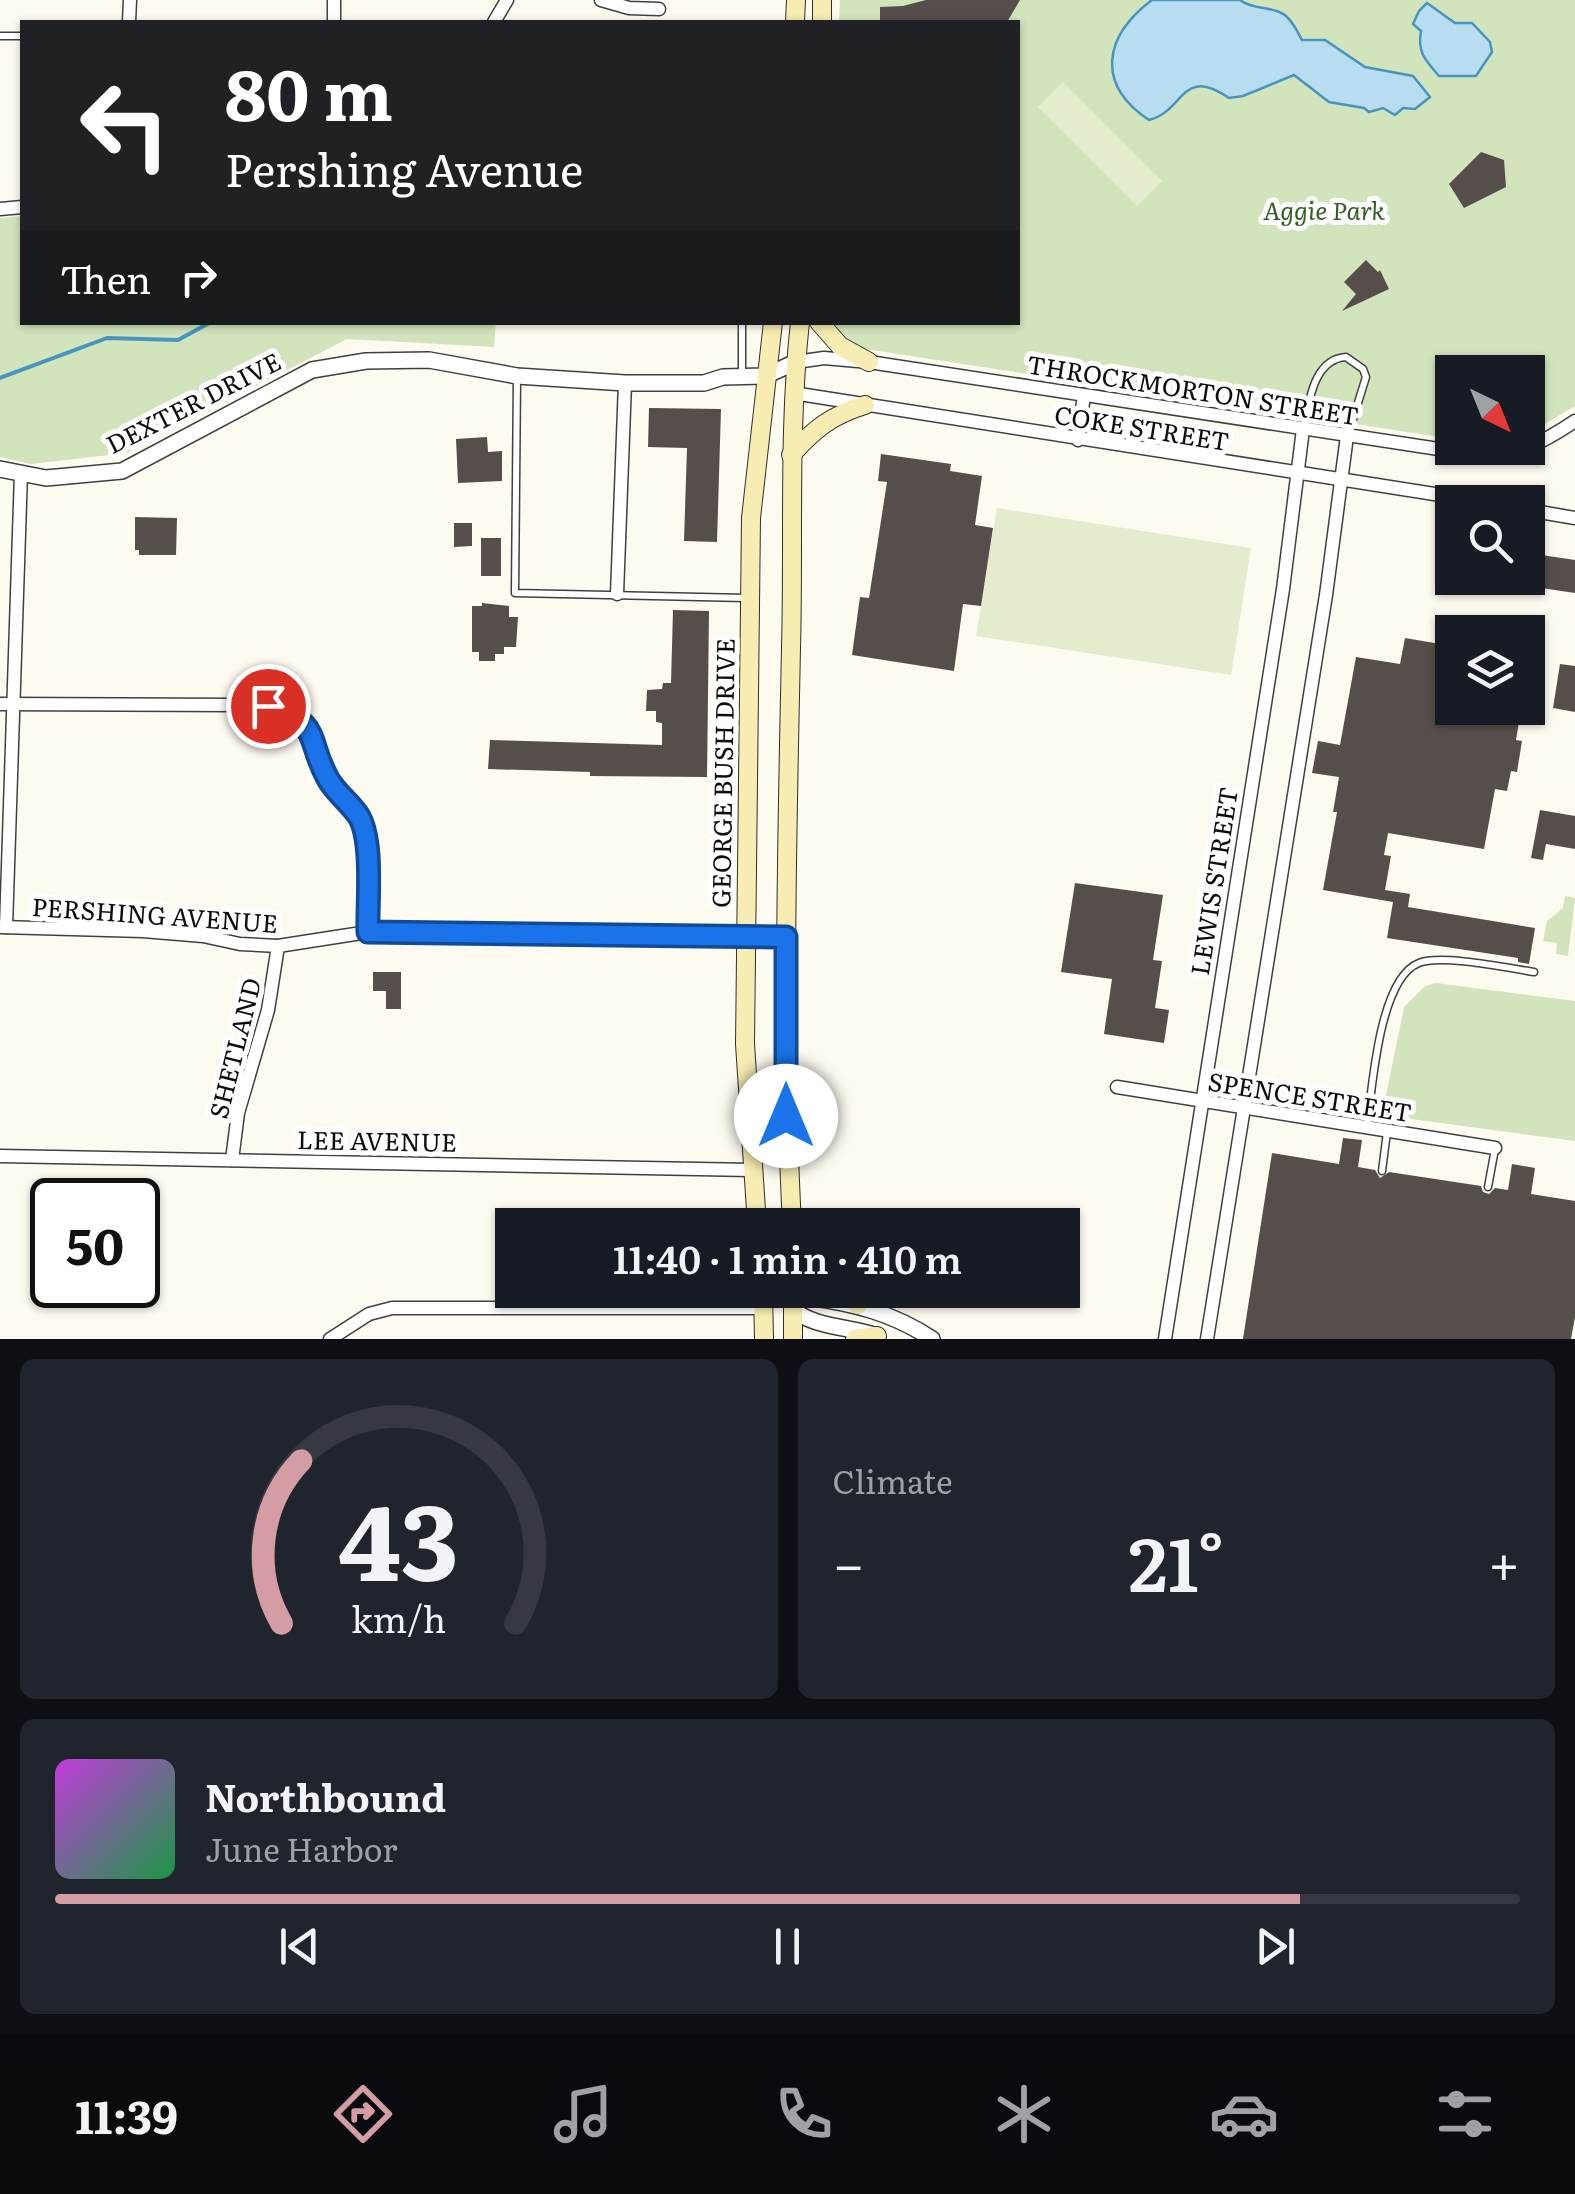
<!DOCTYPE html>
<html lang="en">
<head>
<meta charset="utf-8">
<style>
  :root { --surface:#171b24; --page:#20242c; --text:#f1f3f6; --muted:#9ea1a6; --line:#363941; --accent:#d39da3 }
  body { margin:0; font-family:Literata,serif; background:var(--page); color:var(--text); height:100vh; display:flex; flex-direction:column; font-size:38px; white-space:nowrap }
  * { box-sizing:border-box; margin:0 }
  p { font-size:32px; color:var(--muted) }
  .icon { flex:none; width:55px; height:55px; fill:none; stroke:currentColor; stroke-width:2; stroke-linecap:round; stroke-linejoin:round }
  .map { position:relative; height:1339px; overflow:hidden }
  .panel { display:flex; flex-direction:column; gap:20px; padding:20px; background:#0d0f14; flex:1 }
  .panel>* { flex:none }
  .banner { position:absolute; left:20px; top:20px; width:1000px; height:305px; border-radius:0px; box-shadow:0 2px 8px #0004; background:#202124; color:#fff; overflow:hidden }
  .needle { width:65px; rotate:137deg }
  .controls { position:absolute; left:1435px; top:355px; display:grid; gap:20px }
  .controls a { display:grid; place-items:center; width:110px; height:110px; border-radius:0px; background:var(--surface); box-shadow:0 2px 8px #0004; font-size:50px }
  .speed { position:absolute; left:30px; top:1178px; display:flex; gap:20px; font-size:50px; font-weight:700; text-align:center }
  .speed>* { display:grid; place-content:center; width:130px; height:130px; border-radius:50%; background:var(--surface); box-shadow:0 2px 8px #0004; line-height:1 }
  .speed .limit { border:5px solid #111; border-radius:15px; background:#fff; color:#111 }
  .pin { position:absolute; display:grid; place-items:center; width:85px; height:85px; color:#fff; margin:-42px; border:5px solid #fff; border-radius:50%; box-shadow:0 2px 10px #0007 }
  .me { position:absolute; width:110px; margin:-55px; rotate:0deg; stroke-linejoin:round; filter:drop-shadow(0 0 8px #0008) }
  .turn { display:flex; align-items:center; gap:35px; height:210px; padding:0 40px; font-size:45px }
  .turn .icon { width:130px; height:130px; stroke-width:2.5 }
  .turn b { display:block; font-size:70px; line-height:85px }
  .then { display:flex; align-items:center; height:95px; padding:0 40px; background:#0003; gap:20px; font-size:38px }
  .big { font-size:75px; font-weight:600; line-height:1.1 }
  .panel .tile { flex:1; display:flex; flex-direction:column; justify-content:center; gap:15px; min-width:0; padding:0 35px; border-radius:15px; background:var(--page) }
  .panel .dial { align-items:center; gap:0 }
  .dial svg { height:260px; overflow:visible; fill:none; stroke:var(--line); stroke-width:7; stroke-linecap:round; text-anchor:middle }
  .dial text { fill:var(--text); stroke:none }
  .song { display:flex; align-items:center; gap:30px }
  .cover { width:120px; height:120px; border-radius:15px; background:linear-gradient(135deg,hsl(290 70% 55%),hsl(140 70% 35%)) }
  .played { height:10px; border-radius:5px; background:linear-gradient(90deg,var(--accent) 85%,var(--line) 85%) }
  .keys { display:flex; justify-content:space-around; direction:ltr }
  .heat { display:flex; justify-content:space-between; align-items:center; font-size:55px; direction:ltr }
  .panel .tiles { flex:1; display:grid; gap:20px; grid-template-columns:1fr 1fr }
  .tile:last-child { grid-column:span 2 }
  .trip { position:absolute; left:495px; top:1208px; width:585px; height:100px; border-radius:0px; background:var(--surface); box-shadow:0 2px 8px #0004; font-weight:600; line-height:100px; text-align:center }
  .tab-bar { display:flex; height:160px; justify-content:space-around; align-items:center; background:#090b0e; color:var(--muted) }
  .tab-bar .icon { width:70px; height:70px }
  .tab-bar .active { color:var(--accent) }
  .tab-bar b { font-size:45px; color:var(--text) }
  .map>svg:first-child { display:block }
  .green { fill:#d2e4bc }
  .pitch { fill:#e3edcd }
  .water { fill:#b9ddf0; stroke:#4794bf; stroke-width:2.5 }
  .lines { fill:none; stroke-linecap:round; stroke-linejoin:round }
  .stream { stroke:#4794bf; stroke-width:4 }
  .building { fill:#554e4b }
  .service-casing { stroke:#404040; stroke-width:9 }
  .minor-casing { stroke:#404040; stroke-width:15 }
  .tertiary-casing { stroke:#404040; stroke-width:18 }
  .secondary-casing { stroke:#2f2f2f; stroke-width:20 }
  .service { stroke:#fff; stroke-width:6 }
  .minor { stroke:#fff; stroke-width:12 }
  .tertiary { stroke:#fff; stroke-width:15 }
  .secondary { stroke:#f7ecb1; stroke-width:18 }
  .route-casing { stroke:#114b97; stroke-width:25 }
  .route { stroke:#1a73e8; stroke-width:18 }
  .labels { text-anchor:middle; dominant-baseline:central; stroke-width:10; stroke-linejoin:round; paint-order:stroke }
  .park-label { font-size:25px; font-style:italic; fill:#325e24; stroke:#fff }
  .street-label { font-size:25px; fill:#0d0d0d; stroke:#fff }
</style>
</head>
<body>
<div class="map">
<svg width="1575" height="1339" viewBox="0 0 1575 1339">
  <rect width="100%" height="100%" fill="#fdfaef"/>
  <g class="green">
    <path d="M840,0H1575V406L1528,434V372H1452V439L852,347L822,323L1018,322V22H839Z"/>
    <path d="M22,216V322L496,323L494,347L347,339L127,453L31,464L0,457V218Z"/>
    <path d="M1565,896L1575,898L1568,956L1556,954L1557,943L1543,941L1547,921L1563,908Z"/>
    <path d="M1436,983L1575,1001V1141L1382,1115L1404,1007L1425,986Z"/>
  </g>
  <g class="pitch">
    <path d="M1063,82L1162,181L1137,206L1038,107Z"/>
    <path d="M997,508L1251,548L1231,675L976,636Z"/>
  </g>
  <g class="water">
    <path d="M1152,0H1240C1254,11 1276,5 1288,18C1294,24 1298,33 1302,40H1325L1365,67L1413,76L1430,97L1415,109L1403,108L1395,115L1383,108L1369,112L1364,108L1329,102L1294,75L1243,96L1229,98C1181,65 1185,111 1149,120C1095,84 1104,36 1152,0Z"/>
    <path d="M1427,3L1455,23H1472L1490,42L1492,52L1476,76H1439C1425,60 1417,52 1421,31L1413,24L1419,11Z"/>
  </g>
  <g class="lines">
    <path class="stream" d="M0,378L107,338L178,340L211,322"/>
  </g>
  <g class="building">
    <path d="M926,0H1020L1007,22H880V7L903,6Z"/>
    <path d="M1481,152L1504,160L1506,187L1464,208L1449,184Z"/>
    <path d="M1366,260L1378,272L1380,270L1389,289L1342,311L1356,294L1344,282Z"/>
    <path d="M649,408L721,409L717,542L684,541L687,448L648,447Z"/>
    <path d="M487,437L488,452L502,451V481L458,483L456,439Z"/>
    <path d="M881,454L951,464L950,471L982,476L975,525L993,528L981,606L963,604L954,671L852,655L860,597L869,598L887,482L878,481Z"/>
    <path d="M135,517L177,518L176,555H139V550H135Z"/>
    <path d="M454,523H472V546L454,547Z"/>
    <rect x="481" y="538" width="20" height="38"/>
    <path d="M1528,553L1575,560V593L1528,586Z"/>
    <path d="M482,603L509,606V617H518L516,647H504V654H495V661H479V652H472V606H482Z"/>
    <path d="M673,610L709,611L707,777L590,776V772L488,769L490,740L662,745V723L656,722V711H646L647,690L662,689L663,683H671Z"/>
    <path d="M1405,638L1452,646V708H1507L1506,714L1520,716L1516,740L1522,741L1517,772L1511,771L1507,791L1495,789L1484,849L1388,833L1384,855L1391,856L1385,890L1410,894L1408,907L1535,928L1529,964L1518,962V958L1387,938L1393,902L1323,890L1337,812H1333L1339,777L1312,773L1318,741L1340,745L1356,657L1400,664Z"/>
    <path d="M1560,664L1575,666V712L1553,708Z"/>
    <path d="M1540,810L1575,816V849L1546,844L1543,860L1531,858Z"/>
    <path d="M1075,883L1163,895L1153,960L1162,961L1155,1008L1169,1010L1164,1043L1104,1034L1112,979L1061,972Z"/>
    <path d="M373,972H401V1009H386V991H373Z"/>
    <path d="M1343,1138L1362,1140L1358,1167L1375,1170L1380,1178L1389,1172L1481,1186L1483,1192L1489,1194L1495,1188L1508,1190L1512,1164L1535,1168L1531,1194L1575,1201V1317L1571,1339H1243L1272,1153L1339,1164Z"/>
  </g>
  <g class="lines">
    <defs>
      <g id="service">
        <path d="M0,36H22"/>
        <path d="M742,322V376"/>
        <path d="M517,377L515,593L746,598"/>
        <path d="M1303,429C1309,403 1313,359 1346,357L1363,369L1366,377L1348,435"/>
        <path d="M1367,1127C1372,1089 1379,978 1419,963C1441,954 1508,968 1534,972"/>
        <path d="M1382,1171L1387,1132"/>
        <path d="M1488,1187L1495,1149"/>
      </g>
      <g id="minor">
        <path d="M601,0L629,8L659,9"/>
        <path d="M129,22L130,0"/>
        <path d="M334,22V0"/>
        <path d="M494,22L507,0"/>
        <path d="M0,209L22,207"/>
        <path d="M796,362L824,358L869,362L1478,455C1516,457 1544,442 1575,421"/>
        <path d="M793,393L1485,502"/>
        <path d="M1078,440L1084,395"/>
        <path d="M1528,510L1575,518"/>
        <path d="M617,594L625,383"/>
        <path d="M0,704L239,705C308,708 302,717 326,773C333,791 349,801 359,816C374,840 367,903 368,932"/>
        <path d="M0,927L143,931L203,936L240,944L278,946L368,932L786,937"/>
        <path d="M6,927L21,473"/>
        <path d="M1117,1087L1495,1148"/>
        <path d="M0,1156L752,1170"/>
        <path d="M232,1160L238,1113L268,1010L278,946"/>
        <path d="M330,1339L369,1314L392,1308H765"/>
        <path d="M1165,1339L1283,589L1303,429"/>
        <path d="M1207,1339L1326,595L1347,436"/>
      </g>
      <g id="tertiary">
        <path d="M0,469L46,478L122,471L312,370L366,361L429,360L517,376L625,383H704L723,377L765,376L796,362"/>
        <path d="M792,1309L807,1297C853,1303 893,1313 932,1339"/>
        <path d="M792,1309C815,1328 849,1326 877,1336"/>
      </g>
      <g id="secondary">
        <path d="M795,22L796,0"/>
        <path d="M822,22V0"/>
        <path d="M819,322L840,346L869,362"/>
        <path d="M791,455C814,429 832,415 865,405"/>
        <path d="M757,1225L745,1044L751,518L773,322"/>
        <path d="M792,1225C782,1033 787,841 791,648C794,540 788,431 800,322"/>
        <path d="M763,1290L764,1339"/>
        <path d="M840,1290L858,1305"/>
        <path d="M793,1339V1290"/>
        <path d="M855,1339L877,1336"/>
      </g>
    </defs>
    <use href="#service" class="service-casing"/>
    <use href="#minor" class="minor-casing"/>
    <use href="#tertiary" class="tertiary-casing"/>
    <use href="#secondary" class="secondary-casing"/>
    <use href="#service" class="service"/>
    <use href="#minor" class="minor"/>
    <use href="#tertiary" class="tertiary"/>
    <use href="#secondary" class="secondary"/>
  </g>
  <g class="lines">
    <defs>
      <path id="route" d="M268,706C323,724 305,737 328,779C336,793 349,802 358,815C374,839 367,903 368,932L786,937V1116"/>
    </defs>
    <use href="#route" class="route-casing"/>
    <use href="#route" class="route"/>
  </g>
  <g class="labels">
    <g class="park-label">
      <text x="1324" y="209">Aggie Park</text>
    </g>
    <g class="street-label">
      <text transform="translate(1193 389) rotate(9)">THROCKMORTON STREET</text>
      <text transform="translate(193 402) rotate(-27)">DEXTER DRIVE</text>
      <text transform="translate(1142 427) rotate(9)">COKE STREET</text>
      <text transform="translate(722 773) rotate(-89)">GEORGE BUSH DRIVE</text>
      <text transform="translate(1213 881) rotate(-81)">LEWIS STREET</text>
      <text transform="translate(155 914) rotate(4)">PERSHING AVENUE</text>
      <text transform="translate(234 1048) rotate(-76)">SHETLAND</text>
      <text transform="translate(1310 1096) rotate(9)">SPENCE STREET</text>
      <text transform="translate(377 1140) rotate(1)">LEE AVENUE</text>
    </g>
  </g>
</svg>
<div class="controls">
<a><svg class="needle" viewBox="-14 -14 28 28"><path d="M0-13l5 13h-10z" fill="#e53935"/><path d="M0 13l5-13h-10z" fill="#9ea1a6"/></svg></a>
<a><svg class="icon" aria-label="search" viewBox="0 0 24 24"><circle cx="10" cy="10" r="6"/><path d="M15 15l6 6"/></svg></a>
<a><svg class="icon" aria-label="layers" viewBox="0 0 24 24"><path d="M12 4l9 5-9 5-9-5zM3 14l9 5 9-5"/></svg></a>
</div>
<div class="speed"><div class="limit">50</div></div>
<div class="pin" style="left:268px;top:706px;background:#d93025"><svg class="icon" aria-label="arrive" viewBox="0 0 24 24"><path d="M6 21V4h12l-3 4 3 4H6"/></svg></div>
<svg class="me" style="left:786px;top:1116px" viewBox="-20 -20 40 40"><circle r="19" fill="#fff"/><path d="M0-13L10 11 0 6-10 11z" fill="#1a73e8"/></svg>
<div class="trip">11:40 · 1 min · 410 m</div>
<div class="banner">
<div class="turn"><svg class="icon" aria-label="left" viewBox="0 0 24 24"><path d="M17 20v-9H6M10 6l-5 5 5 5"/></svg><div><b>80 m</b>Pershing Avenue</div></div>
<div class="then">Then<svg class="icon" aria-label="right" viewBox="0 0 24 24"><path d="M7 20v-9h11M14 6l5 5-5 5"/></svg></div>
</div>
</div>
<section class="panel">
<div class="tiles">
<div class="tile dial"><svg viewBox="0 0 100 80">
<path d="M14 69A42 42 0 1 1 86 69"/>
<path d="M14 69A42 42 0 0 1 20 19" stroke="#d39da3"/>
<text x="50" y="56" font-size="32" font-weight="700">43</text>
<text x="50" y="72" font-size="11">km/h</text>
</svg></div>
<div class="tile"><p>Climate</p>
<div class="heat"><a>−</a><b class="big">21°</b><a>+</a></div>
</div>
<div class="tile">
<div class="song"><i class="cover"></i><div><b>Northbound</b><p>June Harbor</p></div></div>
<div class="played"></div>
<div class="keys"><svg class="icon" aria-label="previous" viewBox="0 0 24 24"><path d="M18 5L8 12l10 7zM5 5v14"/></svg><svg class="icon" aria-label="pause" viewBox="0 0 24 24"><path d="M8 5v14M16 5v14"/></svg><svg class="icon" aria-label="next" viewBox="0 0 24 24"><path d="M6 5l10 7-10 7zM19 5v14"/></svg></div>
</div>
</div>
</section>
<nav class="tab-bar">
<b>11:39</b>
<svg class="icon active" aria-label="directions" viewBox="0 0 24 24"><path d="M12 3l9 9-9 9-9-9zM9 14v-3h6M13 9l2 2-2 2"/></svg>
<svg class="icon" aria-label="music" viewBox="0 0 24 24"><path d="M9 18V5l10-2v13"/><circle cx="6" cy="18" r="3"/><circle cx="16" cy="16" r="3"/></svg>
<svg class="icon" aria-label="phone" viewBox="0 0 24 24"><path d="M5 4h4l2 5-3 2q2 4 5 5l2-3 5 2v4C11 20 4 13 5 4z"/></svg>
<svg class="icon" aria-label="climate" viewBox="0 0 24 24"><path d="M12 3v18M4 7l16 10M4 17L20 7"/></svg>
<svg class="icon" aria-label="car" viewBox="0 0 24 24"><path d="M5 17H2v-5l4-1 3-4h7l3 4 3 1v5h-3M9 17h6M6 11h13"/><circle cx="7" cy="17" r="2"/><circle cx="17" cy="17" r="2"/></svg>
<svg class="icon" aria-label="filters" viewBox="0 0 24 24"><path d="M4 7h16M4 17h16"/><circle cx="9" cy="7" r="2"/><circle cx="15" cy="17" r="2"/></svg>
</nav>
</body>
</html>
